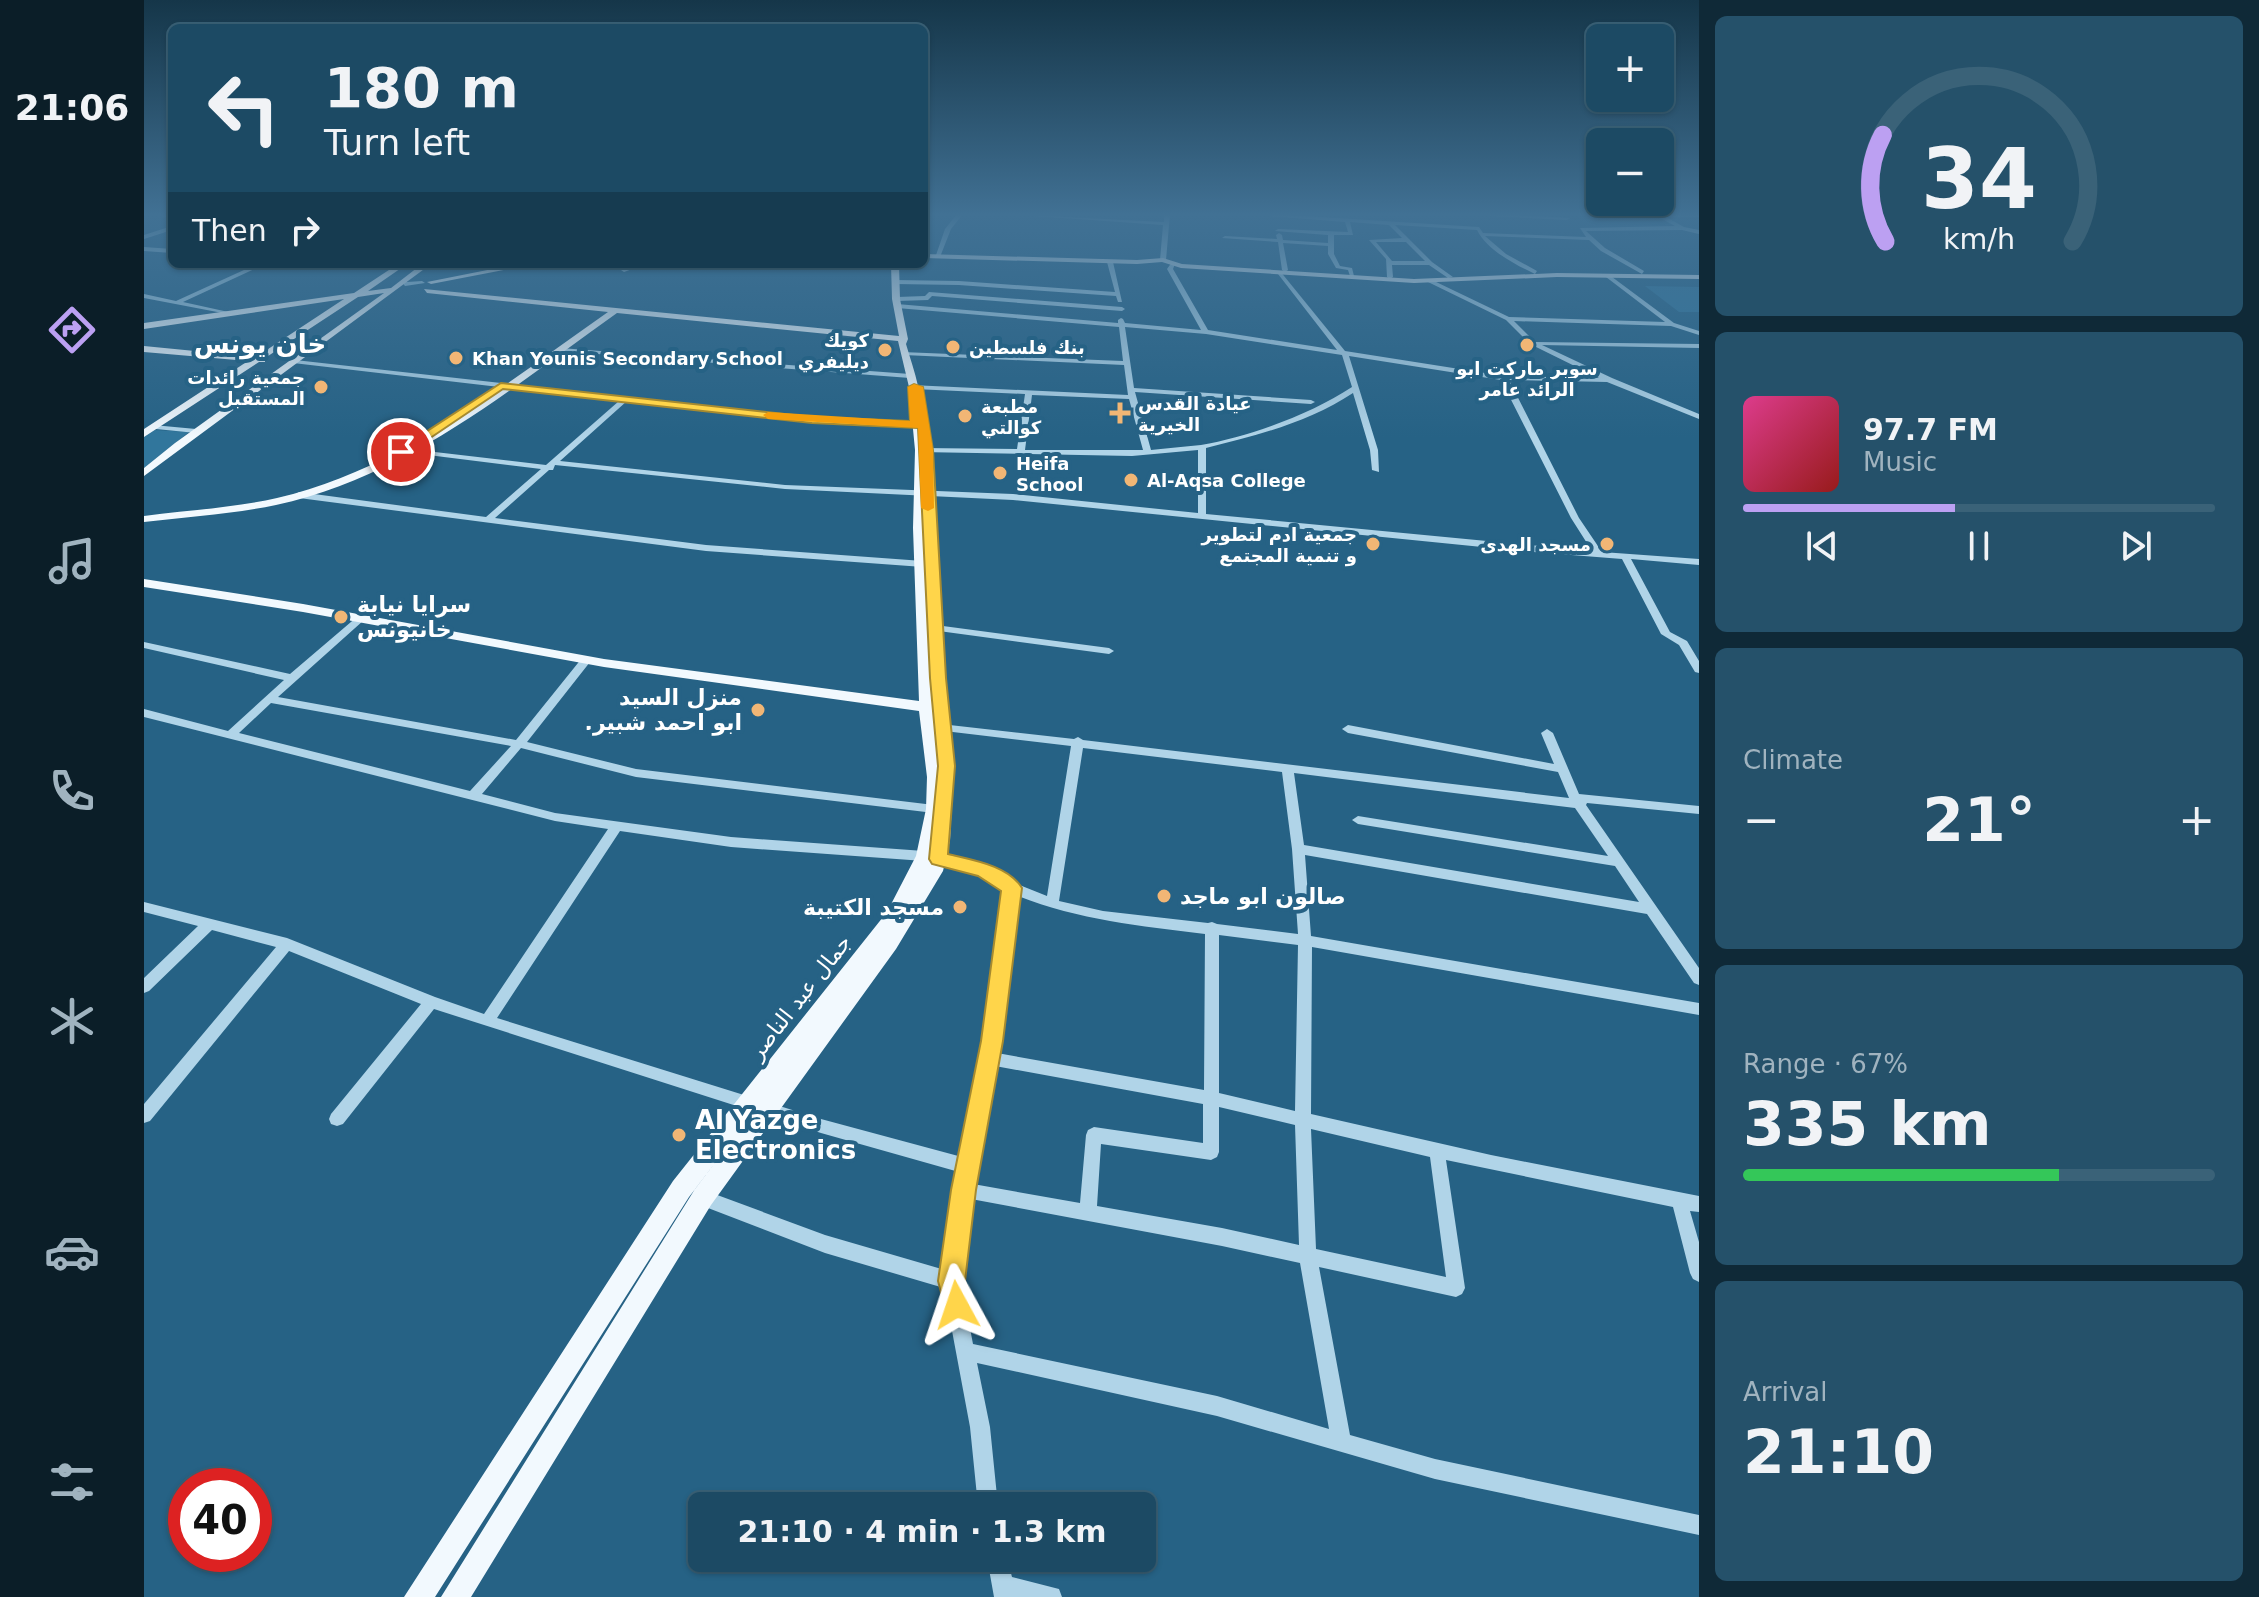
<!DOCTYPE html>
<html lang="en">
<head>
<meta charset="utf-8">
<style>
  :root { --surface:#1c4a64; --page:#25516a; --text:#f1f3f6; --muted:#a0b3bf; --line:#3a6278; --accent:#bca0f2 }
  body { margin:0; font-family:"DejaVu Sans","Noto Naskh Arabic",sans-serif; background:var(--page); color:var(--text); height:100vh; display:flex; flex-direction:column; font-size:30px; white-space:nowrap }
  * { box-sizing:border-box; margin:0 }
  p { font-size:26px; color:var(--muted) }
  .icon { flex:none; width:44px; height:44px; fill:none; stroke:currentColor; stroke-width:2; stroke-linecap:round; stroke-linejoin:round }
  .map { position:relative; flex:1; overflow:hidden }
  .drawer { display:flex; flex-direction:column; gap:16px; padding:16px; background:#0f2937; width:560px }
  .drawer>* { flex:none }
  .banner { position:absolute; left:24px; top:24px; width:760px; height:244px; border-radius:12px; box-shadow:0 2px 6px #0004,0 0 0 2px var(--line); background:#1c4a64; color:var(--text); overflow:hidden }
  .tools { position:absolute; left:1442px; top:24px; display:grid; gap:16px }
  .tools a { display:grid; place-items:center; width:88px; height:88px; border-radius:12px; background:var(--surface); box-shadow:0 2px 6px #0004,0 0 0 2px var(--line); font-size:40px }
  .speed { position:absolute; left:24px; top:1468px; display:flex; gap:16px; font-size:40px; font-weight:700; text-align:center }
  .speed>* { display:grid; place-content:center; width:104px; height:104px; border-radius:50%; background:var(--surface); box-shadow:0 2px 6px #0004,0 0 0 2px var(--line); line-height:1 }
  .speed .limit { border:12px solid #d22; background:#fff; color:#111 }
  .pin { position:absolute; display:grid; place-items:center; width:68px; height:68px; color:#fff; margin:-34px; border:4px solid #fff; border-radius:50%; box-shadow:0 2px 8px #0007 }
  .me { position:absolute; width:88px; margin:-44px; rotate:355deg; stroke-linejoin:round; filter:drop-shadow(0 0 6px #0008) }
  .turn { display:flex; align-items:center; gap:28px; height:168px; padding:0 24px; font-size:36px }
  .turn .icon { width:104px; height:104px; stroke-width:2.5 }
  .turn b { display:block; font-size:56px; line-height:68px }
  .then { display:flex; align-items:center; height:76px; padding:0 24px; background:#0003; gap:16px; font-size:30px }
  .big { font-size:60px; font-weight:800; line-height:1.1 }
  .drawer .tile { flex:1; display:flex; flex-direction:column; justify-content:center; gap:12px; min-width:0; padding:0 28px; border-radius:12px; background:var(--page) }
  .drawer .dial { align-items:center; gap:0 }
  .dial svg { height:208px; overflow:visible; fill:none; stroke:var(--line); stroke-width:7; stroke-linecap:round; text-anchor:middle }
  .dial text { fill:var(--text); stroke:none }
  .song { display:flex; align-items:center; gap:24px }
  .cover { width:96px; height:96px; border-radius:12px; background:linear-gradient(135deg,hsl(330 70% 55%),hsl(0 70% 35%)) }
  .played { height:8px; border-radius:4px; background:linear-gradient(90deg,var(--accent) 45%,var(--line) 45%) }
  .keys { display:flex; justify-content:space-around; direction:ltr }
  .heat { display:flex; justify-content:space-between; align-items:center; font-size:44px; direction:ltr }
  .charge { height:12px; border-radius:6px; background:linear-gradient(90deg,#34c759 67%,var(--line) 0) }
  .trip { position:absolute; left:544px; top:1492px; width:468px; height:80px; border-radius:12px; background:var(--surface); box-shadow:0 2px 6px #0004,0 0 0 2px var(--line); font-weight:800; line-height:80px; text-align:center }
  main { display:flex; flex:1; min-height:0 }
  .tabs { display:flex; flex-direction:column; width:144px; justify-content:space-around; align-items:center; background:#0b1e28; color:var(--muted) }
  .tabs .icon { width:56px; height:56px }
  .tabs .on { color:var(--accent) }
  .tabs b { font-size:36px; color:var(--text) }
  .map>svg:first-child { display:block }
  .green { fill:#31769c }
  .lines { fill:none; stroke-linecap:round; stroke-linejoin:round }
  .minor { fill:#b0d4e8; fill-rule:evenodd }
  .major { fill:#f2f9fe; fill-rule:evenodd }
  .route { fill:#ffd54a; stroke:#a68a30; stroke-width:2 }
  .slow { fill:#f59e0b }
  .poi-dot { fill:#f1b675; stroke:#266285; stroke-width:3 }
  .labels { text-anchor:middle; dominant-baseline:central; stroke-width:8; stroke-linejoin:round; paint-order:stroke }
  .far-poi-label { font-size:18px; font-weight:bold; fill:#fff; stroke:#266285; text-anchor:start }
  .poi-label { font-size:22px; font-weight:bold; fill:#fff; stroke:#266285; text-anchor:start }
  .street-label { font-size:22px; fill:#fff; stroke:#266285 }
  .far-district-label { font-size:26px; font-weight:bold; fill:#fff; stroke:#266285 }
  .near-poi-label { font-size:26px; font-weight:bold; fill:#fff; stroke:#266285; text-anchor:start }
</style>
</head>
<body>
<main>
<nav class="tabs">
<b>21:06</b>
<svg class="icon on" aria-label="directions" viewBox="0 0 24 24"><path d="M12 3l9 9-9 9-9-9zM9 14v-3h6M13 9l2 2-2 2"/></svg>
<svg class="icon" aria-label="music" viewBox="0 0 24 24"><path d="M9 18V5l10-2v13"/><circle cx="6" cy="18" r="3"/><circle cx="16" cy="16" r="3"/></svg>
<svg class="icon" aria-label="phone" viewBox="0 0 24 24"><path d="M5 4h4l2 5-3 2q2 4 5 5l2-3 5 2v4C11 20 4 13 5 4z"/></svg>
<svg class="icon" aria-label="climate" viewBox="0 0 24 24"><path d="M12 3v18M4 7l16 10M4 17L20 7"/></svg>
<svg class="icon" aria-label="car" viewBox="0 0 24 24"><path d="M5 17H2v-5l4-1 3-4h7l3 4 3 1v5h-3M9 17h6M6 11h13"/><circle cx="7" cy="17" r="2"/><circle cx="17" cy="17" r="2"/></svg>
<svg class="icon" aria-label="filters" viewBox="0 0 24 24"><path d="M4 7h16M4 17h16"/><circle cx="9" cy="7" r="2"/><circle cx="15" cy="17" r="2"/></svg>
</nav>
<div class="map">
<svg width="1555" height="1597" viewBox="0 0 1555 1597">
  <rect width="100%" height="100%" fill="#266285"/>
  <g class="green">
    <path d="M1501,286L1555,287V312H1535Z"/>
    <path d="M11,430L45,432L0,468V437Z"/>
  </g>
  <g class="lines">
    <g class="minor">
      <path d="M8,214H28V218Z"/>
      <path d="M813,214H819L807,229L796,257L791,258L801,229Z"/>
      <path d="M860,214L1020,222V214H1026L1022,260L1019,262L1016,260L1019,225Z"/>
      <path d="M1103,214H1129L1335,227L1339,233L1442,237L1436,228L1531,226L1509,214H1555V217H1522L1540,227L1555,230V234L1538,230L1442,231L1461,248L1500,271L1498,274L1457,251L1445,240L1341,236L1362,254L1393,271L1391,274C1370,264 1343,250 1333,230L1251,225L1288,262L1309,277L1304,278L1285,265H1248L1249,277L1246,279L1243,277L1242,259L1225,240L1258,238L1245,225L1206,222L1209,235H1190V254L1196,266L1208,268L1210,276H1206L1204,270L1192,268L1184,254V246L1139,243L1144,270L1141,272L1138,270L1134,242L1078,238L1081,236L1133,239L1132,235L1135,233L1138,235L1139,240L1184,243V235L1131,231L1134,229L1204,232L1201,222ZM1232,242H1262L1281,261H1248Z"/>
      <path d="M1308,214H1354L1426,218L1423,220Z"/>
      <path d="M28,226V230L0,239V235Z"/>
      <path d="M0,247L28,249V253L0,251Z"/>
      <path d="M966,260L969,262L978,302H974L972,296L815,285L751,284L748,282L751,280L815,281L971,292L963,262Z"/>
      <path d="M1028,262L1031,264L1029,269L1064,330L1193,350L1134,274L1136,271L1201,351L1360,376L1455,378L1386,344L1362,320L1284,282V280H1288L1365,317L1521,322L1462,277L1464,274L1530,323L1555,331V335L1527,326L1370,321L1391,342L1555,344V348L1398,345L1468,378L1555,414V419L1463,382L1365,380L1435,518L1458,552L1555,559V565L1487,559L1526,632L1543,641L1555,661V673L1551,672L1535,645L1517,634L1478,559L1378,551L869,500L641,489L411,465L409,470H405L351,518L562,545L779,561L784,564L779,567L562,551L155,498L151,495L155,492L342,517L397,469L268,453H265V449L402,465L475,401L149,363V361L151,360L668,418L772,423L776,425L772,427L668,422L483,401L416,461L641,485L869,494L1054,513V450L988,456L776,452L772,450L776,448L873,449L881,394L770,389H767V385L984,395L980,365L760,355L757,353L758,352L979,361L975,327L753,308L750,306L753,304L974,323V320L977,318L979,319L981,323L1057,330L1023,269ZM981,327L1062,334L1198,355L1208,387C1167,414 1105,437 1057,445C1040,447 1023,448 1007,450L991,392L1167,404L1171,402L1167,400L990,388ZM1205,356L1357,380L1427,518L1448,551L1062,514V448C1112,436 1165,422 1209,393L1226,450L1228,470L1235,472L1234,450ZM888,395L985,399L999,450H881Z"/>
      <path d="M113,264H121L39,302L89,313V315L0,298V294L32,301Z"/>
      <path d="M191,264H219L256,268L253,270Z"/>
      <path d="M493,264H502L480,272L477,270Z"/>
      <path d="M260,279L263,282L278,281L281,283L261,286L257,281Z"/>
      <path d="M785,292L978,307L981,309L978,311L788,296L784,300L753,301L750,299L753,297L781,296Z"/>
      <path d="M416,348L766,374L770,376L766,378L414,351V349Z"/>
      <path d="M9,425L52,429L56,431L52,433L12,429H9Z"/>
      <path d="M217,615L222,618L220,620L134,697L372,740L438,658H446L447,660L446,662L383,742L492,769L790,805L796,809L790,813L492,777L377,748L338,794L411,813L587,837L780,851L845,868L873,884L903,896L927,746L792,730L788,729L786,726L788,723L930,739L934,737L939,740L1425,798L1414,772L1204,733L1198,729L1204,725L1410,764L1397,733L1403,729L1409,733L1435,794L1555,806V814L1443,803L1442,805L1555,968V985L1550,983L1503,914L1161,855L1167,936L1555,1003V1015L1168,947L1167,1114L1347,1155L1555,1196V1212L1546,1211L1555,1242V1282L1549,1279L1546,1273L1529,1207L1302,1160L1321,1288L1318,1294L1312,1297L1175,1267L1206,1435L1291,1459L1555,1515V1535L1291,1479L1073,1416L833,1363L846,1427L854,1506H834L826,1427L800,1288L681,1253L551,1203L549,1197L551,1191L557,1189L681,1235L801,1270L815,1172L677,1133L290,1009L199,1124L193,1126L187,1124L185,1119L187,1114L277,1004L145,951L6,1121L0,1123V1104L132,947L68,930L5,991L0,993V978L54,926L0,912V902L143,938L291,997L340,1014L464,829L411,821L0,717V709L84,731L140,680L0,648V642L146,674L214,616ZM127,703L367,746L326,791L95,733ZM939,748L1138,772L1148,849L1154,934L1073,924L1068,922L1064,923L959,911L915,901ZM1150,773L1431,808L1464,856L1214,816L1208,820L1214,824L1471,866L1495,902L1160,845ZM476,831L587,847L780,861L836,875L861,890L841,1041L818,1157L677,1119L353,1018ZM874,896C935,920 996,926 1061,934L1060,1090L853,1053ZM1075,935L1154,945L1151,1111L1075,1093ZM851,1066L1059,1104V1143L950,1127L944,1130L942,1135L936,1203L829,1184ZM1075,1107L1151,1125L1155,1245L1078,1228L953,1206L957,1144L1067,1160L1073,1157L1075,1152ZM1167,1129L1286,1157L1302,1277L1172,1249ZM827,1199L1078,1246L1156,1263L1185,1429L1073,1396L829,1344L817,1281Z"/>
      <path d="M784,624L965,648L970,651L965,654L780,629L779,627Z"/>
      <path d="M843,1558H863L868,1577L915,1589L918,1597H850Z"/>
    </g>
    <g class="major">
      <path d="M780,254L993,260L1019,258L1038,264L1270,279L1413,273L1555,275V279L1413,277L1270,283L1037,268L1018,262L993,264L780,258Z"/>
      <path d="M254,264H263L224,291L247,288L278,264H287L0,476V468L31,443L240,293L214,297L121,358V362H115L0,437V429L104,361L0,352V346L112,357L200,299L0,329V323L210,293Z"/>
      <path d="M374,264H391L287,284L283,282Z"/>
      <path d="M747,264H755L756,299L764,339L762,344C766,358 771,372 774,386C788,446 780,512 783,574L782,546L788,542L794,546L801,678L810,766L806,840L799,871L752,949L567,1205L327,1597H297L551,1189L577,1155L545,1197L291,1597H260L529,1181L743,912L772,856L782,809L783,777L775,711L460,667L159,612L0,587V579L159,604L460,659L775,701L769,528L771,450L765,387L754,341L473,313C367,388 263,477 132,505C89,514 44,517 0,522V516C44,510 90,508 133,498C260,468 359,385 464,312L283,293L280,289L755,336L748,299Z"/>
    </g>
  </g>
  <linearGradient id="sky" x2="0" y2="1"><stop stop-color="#153649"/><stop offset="0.49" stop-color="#417194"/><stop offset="1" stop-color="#417194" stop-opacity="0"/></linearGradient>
  <rect width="1555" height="438" fill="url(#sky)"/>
  <path class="route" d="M357,383L668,417L766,421L764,387L770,384L779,387L789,450L802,678L811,766L804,854C828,860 864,865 878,888L859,1041L832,1190L821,1281L827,1305L823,1315L813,1319L803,1315L794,1281L807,1190L837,1041L857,891L834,876L788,864L785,859L794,766L786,678L774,428L668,423L359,389L261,455L251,452Z"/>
  <path class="slow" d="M770,384L779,387L789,450L790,508L784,511L777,508L774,428L624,419L619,415L624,412L766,421L764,387Z"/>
  <g class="poi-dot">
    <circle cx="1383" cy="345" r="8"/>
    <circle cx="809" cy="347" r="8"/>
    <circle cx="741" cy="350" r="8"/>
    <circle cx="312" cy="358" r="8"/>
    <circle cx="177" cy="387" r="8"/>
    <path d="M972 401h8v8h8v8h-8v8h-8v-8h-8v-8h8z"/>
    <circle cx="821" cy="416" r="8"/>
    <circle cx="856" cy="473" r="8"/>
    <circle cx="987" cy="480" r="8"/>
    <circle cx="1229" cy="544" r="8"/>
    <circle cx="1463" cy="544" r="8"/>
    <circle cx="197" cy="617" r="8"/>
    <circle cx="614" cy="710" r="8"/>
    <circle cx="1020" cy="896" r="8"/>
    <circle cx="816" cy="907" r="8"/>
    <circle cx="535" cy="1135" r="8"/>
  </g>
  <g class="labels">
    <g class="far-poi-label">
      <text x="725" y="340" text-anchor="end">كويك<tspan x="725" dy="21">ديليفري</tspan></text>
      <text x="825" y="347">بنك فلسطين</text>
      <text x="328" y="358">Khan Younis Secondary School</text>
      <text x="1383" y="368" text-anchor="middle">سوبر ماركت ابو<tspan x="1383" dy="21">الرائد عامر</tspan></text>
      <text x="161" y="377" text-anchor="end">جمعية رائدات<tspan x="161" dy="21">المستقبل</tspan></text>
      <text x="994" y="403">عيادة القدس<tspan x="994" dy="21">الخيرية</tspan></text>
      <text x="837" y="406">مطبعة<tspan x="837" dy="21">كوالتي</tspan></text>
      <text x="872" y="463">Heifa<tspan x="872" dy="21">School</tspan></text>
      <text x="1003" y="480">Al-Aqsa College</text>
      <text x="1213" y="534" text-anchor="end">جمعية ادم لتطوير<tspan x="1213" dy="21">و تنمية المجتمع</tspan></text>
      <text x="1447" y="544" text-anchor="end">مسجد الهدى</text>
    </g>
    <g class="poi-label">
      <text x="213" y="604">سرايا نيابة<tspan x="213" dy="25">خانيونس</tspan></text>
      <text x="598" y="697" text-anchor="end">منزل السيد<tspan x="598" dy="25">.ابو احمد شبير</tspan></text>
      <text x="1036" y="896">صالون ابو ماجد</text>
      <text x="800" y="907" text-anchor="end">مسجد الكتيبة</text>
    </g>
    <g class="street-label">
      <text transform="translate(656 997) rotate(-52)">جمال عبد الناصر</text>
    </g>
    <g class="far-district-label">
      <text x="116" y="344">خان يونس</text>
    </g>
    <g class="near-poi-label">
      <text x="551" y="1120">Al Yazge<tspan x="551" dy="30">Electronics</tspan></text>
    </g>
  </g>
</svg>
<div class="tools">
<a>+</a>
<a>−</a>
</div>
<div class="speed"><div class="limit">40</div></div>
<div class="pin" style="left:257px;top:452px;background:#d93025"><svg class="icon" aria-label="arrive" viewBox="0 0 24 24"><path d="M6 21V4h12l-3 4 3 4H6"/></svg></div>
<svg class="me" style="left:813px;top:1305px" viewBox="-20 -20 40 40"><path d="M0-17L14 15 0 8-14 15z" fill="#ffd54a" stroke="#fff" stroke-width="4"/></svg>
<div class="trip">21:10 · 4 min · 1.3 km</div>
<div class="banner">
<div class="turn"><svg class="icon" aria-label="left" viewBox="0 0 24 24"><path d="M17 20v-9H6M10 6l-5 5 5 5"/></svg><div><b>180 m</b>Turn left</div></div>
<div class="then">Then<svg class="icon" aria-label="right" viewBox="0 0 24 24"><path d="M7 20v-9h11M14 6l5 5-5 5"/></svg></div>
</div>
</div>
<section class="drawer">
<div class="tile dial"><svg viewBox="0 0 100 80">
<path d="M14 69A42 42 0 1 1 86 69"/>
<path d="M14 69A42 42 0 0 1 13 28" stroke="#bca0f2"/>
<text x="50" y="56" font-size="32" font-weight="700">34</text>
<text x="50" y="72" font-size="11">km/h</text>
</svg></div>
<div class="tile">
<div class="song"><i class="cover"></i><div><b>97.7 FM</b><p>Music</p></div></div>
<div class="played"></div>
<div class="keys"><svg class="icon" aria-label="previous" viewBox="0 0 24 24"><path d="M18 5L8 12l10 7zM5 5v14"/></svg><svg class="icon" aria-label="pause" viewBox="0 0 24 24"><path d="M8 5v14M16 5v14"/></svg><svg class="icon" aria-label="next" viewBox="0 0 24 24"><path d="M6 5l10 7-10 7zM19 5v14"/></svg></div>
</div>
<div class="tile"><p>Climate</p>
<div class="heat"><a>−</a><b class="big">21°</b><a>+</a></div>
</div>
<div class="tile"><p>Range · 67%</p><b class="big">335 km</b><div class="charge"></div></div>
<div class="tile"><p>Arrival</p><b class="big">21:10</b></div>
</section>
</main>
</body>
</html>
